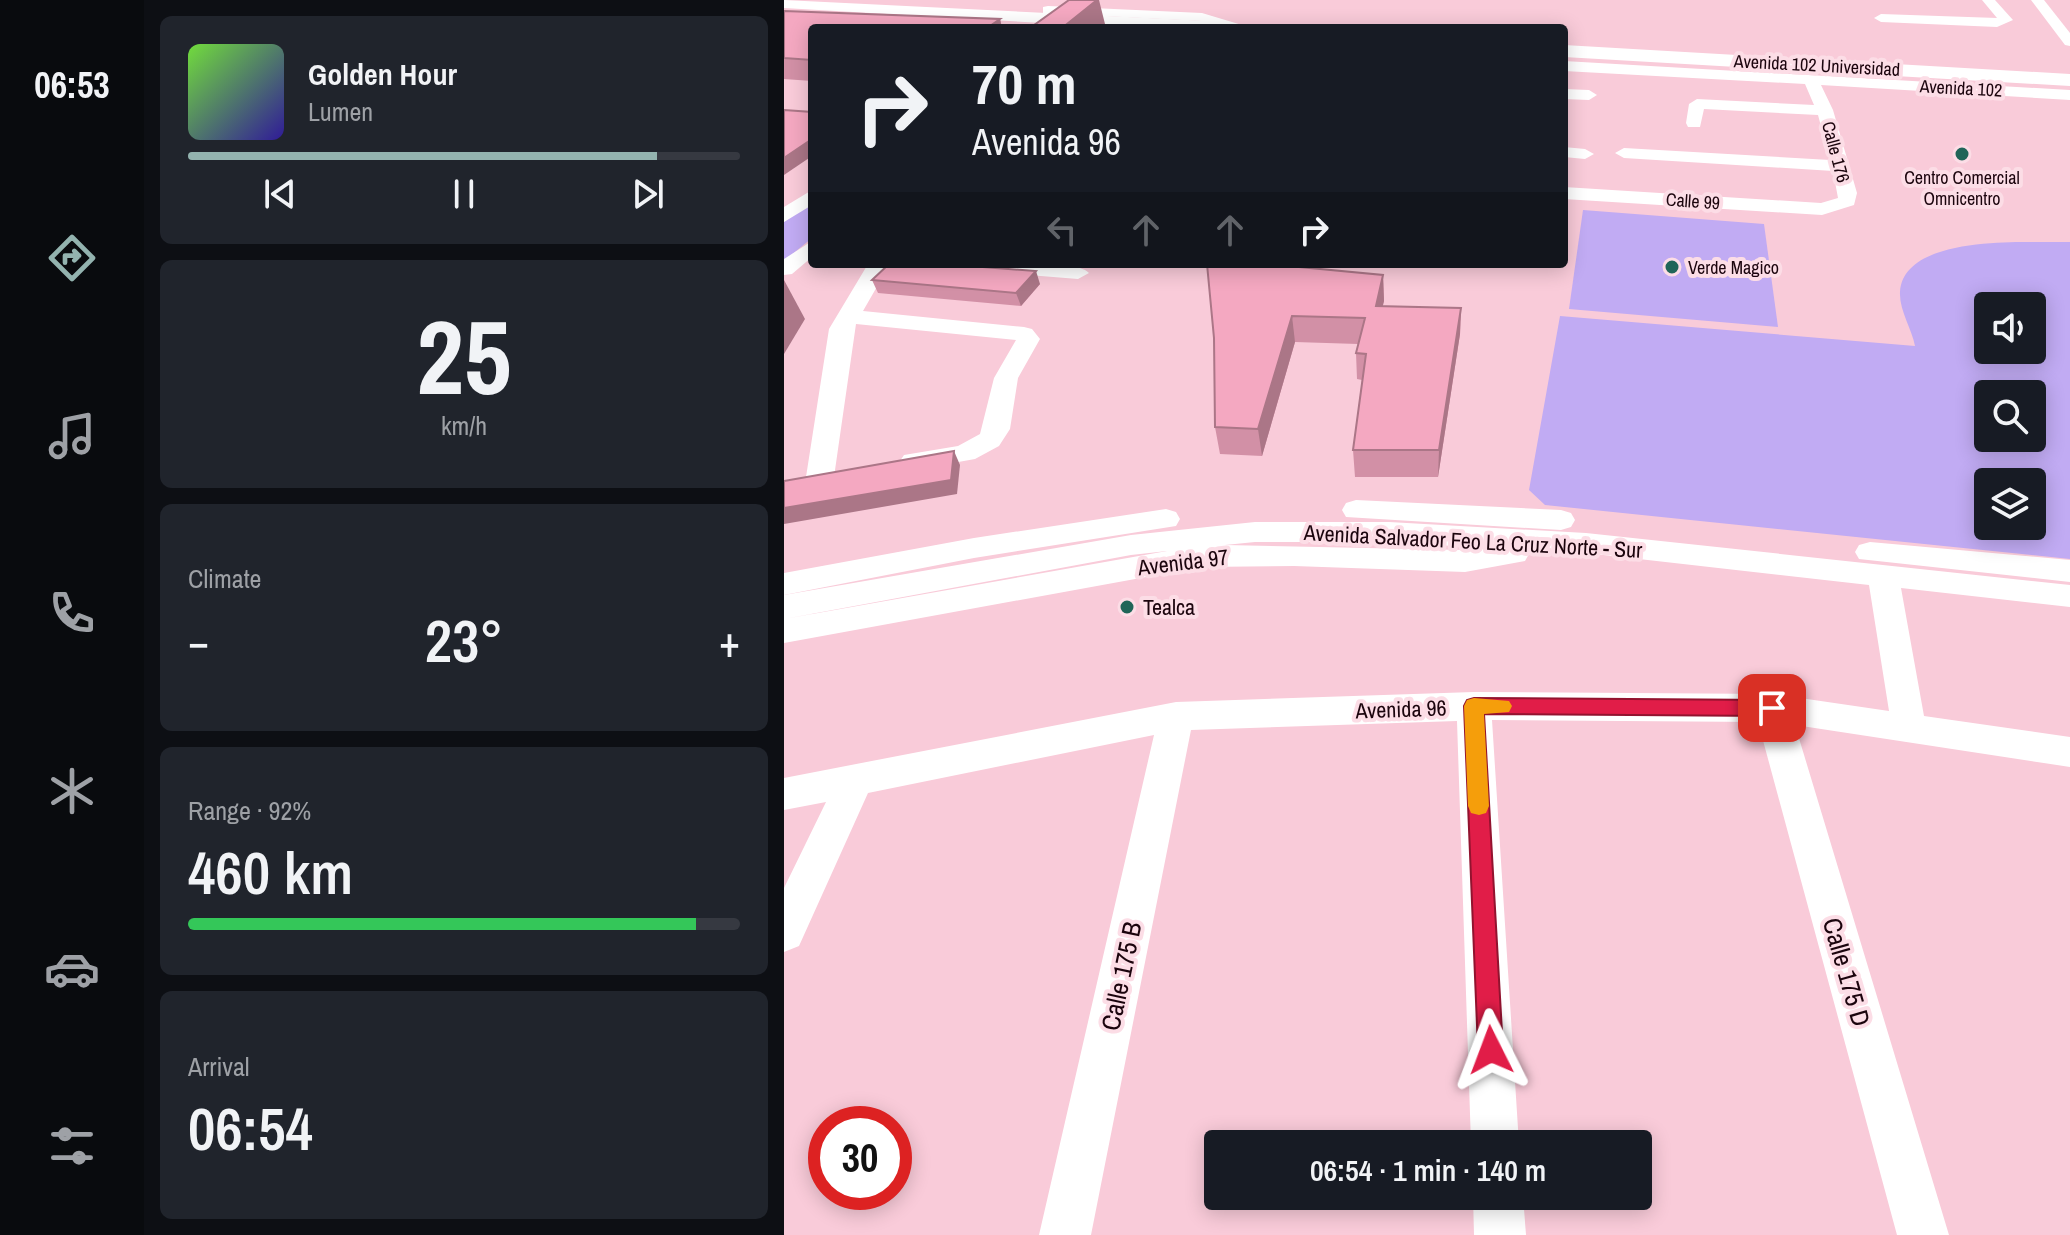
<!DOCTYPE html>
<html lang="en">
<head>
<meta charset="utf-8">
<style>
  :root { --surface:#171b24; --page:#20242c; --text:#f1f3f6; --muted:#9ea1a6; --line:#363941; --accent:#93b3af }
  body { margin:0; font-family:"Archivo Narrow",sans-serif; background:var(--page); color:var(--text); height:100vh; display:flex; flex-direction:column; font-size:30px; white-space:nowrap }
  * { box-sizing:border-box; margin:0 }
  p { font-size:26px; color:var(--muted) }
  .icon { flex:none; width:44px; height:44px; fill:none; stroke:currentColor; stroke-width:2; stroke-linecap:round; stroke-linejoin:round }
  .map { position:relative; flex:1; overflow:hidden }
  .drawer { display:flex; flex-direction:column; gap:16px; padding:16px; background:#0d0f14; width:640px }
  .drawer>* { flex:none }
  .banner { position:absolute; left:24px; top:24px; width:760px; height:244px; border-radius:8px; box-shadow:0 4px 20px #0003; background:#171b24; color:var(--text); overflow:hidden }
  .fabs { position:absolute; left:1190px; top:292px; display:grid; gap:16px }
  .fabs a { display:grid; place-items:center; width:72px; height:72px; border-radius:8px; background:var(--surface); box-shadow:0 4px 20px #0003; font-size:40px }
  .speed { position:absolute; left:24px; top:1106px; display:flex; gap:16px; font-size:40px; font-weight:700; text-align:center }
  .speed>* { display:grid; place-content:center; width:104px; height:104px; border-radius:50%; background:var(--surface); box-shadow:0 4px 20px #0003; line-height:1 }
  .speed .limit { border:12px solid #d22; background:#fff; color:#111 }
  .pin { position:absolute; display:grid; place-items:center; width:68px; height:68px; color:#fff; margin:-34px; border-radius:16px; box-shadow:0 4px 12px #0006 }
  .me { position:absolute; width:88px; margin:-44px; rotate:357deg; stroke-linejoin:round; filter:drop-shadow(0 0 6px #0008) }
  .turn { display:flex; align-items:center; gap:28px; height:168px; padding:0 32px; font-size:36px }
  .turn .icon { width:104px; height:104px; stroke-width:2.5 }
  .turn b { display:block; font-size:56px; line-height:68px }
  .lanes { display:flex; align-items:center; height:76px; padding:0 32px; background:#0003; justify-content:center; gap:40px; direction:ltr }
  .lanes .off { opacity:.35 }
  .big { font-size:60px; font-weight:600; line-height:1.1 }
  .drawer .tile { flex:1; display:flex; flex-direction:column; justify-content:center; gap:12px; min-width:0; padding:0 28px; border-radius:12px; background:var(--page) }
  .drawer .dial { align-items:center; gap:0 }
  .dial b { font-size:104px; line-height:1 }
  .song { display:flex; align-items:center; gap:24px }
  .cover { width:96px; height:96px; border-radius:12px; background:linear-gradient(135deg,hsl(100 70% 55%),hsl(250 70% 35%)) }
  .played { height:8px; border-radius:4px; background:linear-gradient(90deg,var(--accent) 85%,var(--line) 85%) }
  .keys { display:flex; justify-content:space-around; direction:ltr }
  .heat { display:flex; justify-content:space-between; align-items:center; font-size:44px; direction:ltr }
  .charge { height:12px; border-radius:6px; background:linear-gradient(90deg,#34c759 92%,var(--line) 0) }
  .trip { position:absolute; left:420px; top:1130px; width:448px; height:80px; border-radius:8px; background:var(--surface); box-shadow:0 4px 20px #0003; font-weight:600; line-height:80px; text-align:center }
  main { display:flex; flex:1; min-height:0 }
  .dock { display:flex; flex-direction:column; width:144px; justify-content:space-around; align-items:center; background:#090b0e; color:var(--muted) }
  .dock .icon { width:56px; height:56px }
  .dock .current { color:var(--accent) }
  .dock b { font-size:36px; color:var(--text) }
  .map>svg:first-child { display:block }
  .green { fill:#c1abf3; fill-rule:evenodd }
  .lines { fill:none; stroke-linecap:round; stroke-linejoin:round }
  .minor { fill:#fff; fill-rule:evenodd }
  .secondary { fill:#fff; fill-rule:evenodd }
  .wall { fill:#d290a6 }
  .shaded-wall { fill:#ab7687 }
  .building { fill:#f4a8c1; stroke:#ab7687; stroke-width:2 }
  .route { fill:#e11d48; stroke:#92132f; stroke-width:2 }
  .slow { fill:#f59e0b }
  .poi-dot { fill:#206558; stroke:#fcdde6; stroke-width:3 }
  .labels { text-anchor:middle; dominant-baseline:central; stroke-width:8; stroke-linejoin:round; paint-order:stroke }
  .far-street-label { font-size:18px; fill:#1b040d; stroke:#fcdde6 }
  .far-poi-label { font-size:18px; fill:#1b040d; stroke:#fcdde6 }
  .street-label { font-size:22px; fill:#1b040d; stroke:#fcdde6 }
  .poi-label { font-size:22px; fill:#1b040d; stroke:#fcdde6; text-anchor:start }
  .near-street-label { font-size:26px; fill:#1b040d; stroke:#fcdde6 }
</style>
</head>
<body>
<main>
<nav class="dock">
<b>06:53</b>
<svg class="icon current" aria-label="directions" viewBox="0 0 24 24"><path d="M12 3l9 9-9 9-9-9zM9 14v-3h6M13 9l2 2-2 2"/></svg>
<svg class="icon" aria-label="music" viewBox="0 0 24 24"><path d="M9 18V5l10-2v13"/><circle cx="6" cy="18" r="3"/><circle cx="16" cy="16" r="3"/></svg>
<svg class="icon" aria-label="phone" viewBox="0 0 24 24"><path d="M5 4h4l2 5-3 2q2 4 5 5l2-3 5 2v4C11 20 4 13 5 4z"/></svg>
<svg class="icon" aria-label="climate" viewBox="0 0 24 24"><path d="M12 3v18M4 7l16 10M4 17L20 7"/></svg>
<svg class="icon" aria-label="car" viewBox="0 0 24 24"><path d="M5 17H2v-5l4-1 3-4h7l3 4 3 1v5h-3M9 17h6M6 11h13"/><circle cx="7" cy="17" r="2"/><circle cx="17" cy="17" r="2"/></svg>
<svg class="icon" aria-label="filters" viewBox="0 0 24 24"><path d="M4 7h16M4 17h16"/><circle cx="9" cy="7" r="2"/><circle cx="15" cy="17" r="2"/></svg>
</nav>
<section class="drawer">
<div class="tile">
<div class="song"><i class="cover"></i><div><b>Golden Hour</b><p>Lumen</p></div></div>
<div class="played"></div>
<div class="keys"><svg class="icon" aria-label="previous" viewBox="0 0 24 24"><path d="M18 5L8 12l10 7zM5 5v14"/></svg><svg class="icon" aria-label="pause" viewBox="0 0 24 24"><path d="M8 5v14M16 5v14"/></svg><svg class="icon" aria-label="next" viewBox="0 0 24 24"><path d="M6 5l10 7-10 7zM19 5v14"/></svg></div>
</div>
<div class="tile dial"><b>25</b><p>km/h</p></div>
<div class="tile"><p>Climate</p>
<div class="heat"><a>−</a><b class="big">23°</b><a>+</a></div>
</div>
<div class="tile"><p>Range · 92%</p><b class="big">460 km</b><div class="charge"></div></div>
<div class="tile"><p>Arrival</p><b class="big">06:54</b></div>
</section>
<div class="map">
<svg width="1286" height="1235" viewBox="0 0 1286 1235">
  <rect width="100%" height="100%" fill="#f9cbd9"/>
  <g class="green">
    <path d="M28,202V238L0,261V222Z"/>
    <path d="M799,210L980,224L994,327L785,309Z"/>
    <path d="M1247,242H1286V559L761,505L745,490L776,316L1131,346C1128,329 1115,310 1116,292C1119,242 1212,242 1247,242ZM1248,306V350H1204V306ZM1248,394V438H1204V394ZM1248,482V526H1204V482Z"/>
  </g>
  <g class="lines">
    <g class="minor">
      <path d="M1198,0H1211L1229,20L1213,27L1097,22L1090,18L1097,14L1213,18Z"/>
      <path d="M1247,0H1260L1286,33V46L1281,45Z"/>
      <path d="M264,6L418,13L468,28H445L418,21L259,13V7Z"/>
      <path d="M780,61L1286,90V100L1037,85L1049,110L1073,193L1070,205L1038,215L780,199V187L1037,203L1054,198L1049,171L840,158L831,153L840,148L1046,160L1034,115L920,109L916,127H904L902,123L905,104L913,99L1030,105L1021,84L780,71Z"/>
      <path d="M780,89L805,90L813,95L805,100L780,99Z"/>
      <path d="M780,147L801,149L810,154L801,159L780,157Z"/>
      <path d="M28,190V205L0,222V207Z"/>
      <path d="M28,241V257L8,274L0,275V259Z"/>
      <path d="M84,264H106L79,311L240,327L248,329L256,339L234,378L226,429L215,446L191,459L130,470L120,467L116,461L120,455L174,446L196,434L210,378L232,340L72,324L50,477L46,483L36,486L26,483L22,477L45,329Z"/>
      <path d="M170,264C195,264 291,257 305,273L294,279L181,270Z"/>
      <path d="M572,500L777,510L787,513L791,520L787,527L777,530L562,517L558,510L562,503Z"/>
      <path d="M382,509L392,512L396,519L392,526L190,558L0,595V573L190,538Z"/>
      <path d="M471,522H605L802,533L1286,585V607L1117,588L1140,716L1286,737V767L1011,725L1165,1235H1113L974,722L708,720L735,1144H687L673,721L407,730L307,1235H255L370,735L84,793L15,946L0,952V888L42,802L0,810V778L392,702L690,692L988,694L1105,711L1085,585L802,553L743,550L745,554L741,561L681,572L510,566L417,567L0,643V619L383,551L347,555L0,619V595L347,535ZM471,542H605L701,548L681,550L441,545Z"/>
      <path d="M1086,542L1286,560V582L1075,559L1071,552L1075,545Z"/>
      <path d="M689,1196H739L742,1235H690Z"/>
    </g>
    <g class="secondary">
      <path d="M0,0L444,22L454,28H344L0,8Z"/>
      <path d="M780,45L1286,74V86L780,57Z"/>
    </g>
  </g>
  <g class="wall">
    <path d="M0,11L216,19L218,28H28V81L0,79Z"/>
    <path d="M599,275L600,301L598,306L677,308L676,334L654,477H571L569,450L578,380L573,379L572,353L574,344L511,342L478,456L436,454L431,427L430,338Z"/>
    <path d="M88,280L256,284L237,306L94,293Z"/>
  </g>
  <g class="shaded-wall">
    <path d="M313,0H315L322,28H278Z"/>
    <path d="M216,19L218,28H203Z"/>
    <path d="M28,139V156L0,175V158Z"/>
    <path d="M252,271L256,284L237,306L232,293Z"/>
    <path d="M599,275L600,301L593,331L592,306Z"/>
    <path d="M0,280L21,319L0,354Z"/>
    <path d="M677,308L676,334L654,477L655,450Z"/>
    <path d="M508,316L511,342L478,456L474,429Z"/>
    <path d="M170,451L176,465L173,494L0,524V508Z"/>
  </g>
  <g class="building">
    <path d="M285,0H313L278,28H246Z"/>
    <path d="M0,11L216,19L203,28H28V60L0,58Z"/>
    <path d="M0,110L28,112V139L0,158Z"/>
    <path d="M105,264H160L252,271L232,293L88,280Z"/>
    <path d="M423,264H484L599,275L592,306L677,308L655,450H569L582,354L572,353L581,318L508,316L474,429L431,427L430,338Z"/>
    <path d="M170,451L167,480L0,508V481Z"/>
  </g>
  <path class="route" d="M690,698L988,700L995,702L997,708L995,714L988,716L700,714L719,1050L716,1059L707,1063L697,1059L694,1050L680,706L683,700Z"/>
  <path class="slow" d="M690,698L725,701L728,706L725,712L700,714L705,806L702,813L695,815L687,813L684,806L680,706L683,700Z"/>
  <g class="poi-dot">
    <circle cx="1178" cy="154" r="8"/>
    <circle cx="888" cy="267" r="8"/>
    <circle cx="343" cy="607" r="8"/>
  </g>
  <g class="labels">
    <g class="far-street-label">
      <text transform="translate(1033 65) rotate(3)">Avenida 102 Universidad</text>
      <text transform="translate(1177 88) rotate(3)">Avenida 102</text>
      <text transform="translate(1052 152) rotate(75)">Calle 176</text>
      <text transform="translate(909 201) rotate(4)">Calle 99</text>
    </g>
    <g class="far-poi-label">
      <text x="1178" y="177">Centro Comercial<tspan x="1178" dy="21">Omnicentro</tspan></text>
      <text x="904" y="267" text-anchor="start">Verde Magico</text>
    </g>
    <g class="street-label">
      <text transform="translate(689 541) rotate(3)">Avenida Salvador Feo La Cruz Norte - Sur</text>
      <text transform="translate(399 562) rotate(-7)">Avenida 97</text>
      <text transform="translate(617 709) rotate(-2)">Avenida 96</text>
    </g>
    <g class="poi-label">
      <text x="359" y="607">Tealca</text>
    </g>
    <g class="near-street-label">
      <text transform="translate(1063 972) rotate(74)">Calle 175 D</text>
      <text transform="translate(337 976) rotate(-78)">Calle 175 B</text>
    </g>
  </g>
</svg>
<div class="fabs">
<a><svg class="icon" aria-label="sound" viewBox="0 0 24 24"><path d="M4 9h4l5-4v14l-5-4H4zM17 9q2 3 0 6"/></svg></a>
<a><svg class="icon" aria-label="search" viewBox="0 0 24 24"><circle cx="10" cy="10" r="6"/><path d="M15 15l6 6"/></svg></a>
<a><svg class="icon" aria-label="layers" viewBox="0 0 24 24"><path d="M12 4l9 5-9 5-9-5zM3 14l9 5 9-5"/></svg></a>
</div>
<div class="speed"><div class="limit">30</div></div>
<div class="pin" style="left:988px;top:708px;background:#d93025"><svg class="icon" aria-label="arrive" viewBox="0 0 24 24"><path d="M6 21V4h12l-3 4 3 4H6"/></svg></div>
<svg class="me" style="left:707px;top:1050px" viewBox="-20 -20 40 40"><path d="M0-17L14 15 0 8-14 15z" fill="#e11d48" stroke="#fff" stroke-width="4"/></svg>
<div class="trip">06:54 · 1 min · 140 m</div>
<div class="banner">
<div class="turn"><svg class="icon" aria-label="right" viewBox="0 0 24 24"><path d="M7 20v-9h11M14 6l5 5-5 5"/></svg><div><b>70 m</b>Avenida 96</div></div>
<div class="lanes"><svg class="icon off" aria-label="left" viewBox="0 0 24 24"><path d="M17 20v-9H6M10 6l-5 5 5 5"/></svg><svg class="icon off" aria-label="ahead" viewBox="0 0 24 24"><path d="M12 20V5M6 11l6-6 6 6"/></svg><svg class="icon off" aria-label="ahead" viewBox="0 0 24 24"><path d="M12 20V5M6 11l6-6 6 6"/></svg><svg class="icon" aria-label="right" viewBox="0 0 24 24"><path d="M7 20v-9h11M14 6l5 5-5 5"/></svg></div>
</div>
</div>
</main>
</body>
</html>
